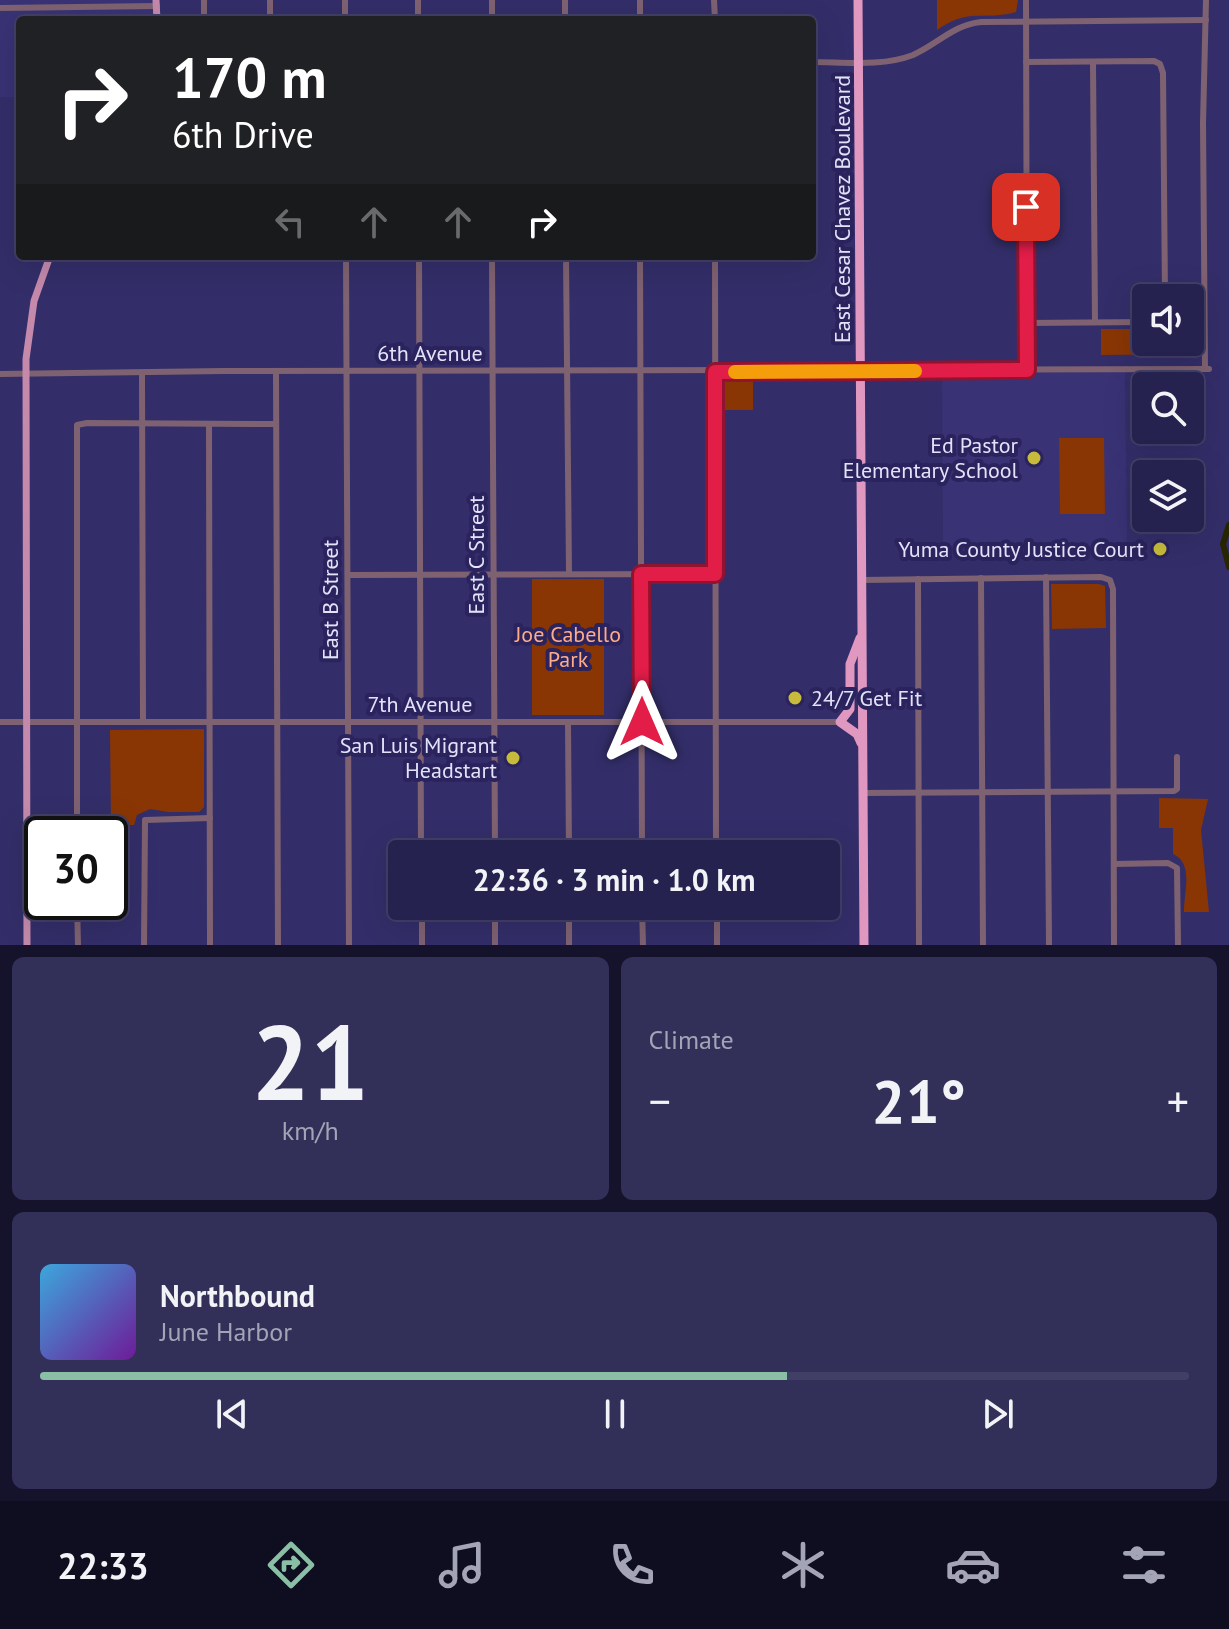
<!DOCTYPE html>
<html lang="en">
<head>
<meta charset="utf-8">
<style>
  :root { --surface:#26224f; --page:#322f59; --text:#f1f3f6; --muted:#a4a4b7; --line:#423f66; --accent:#8abfa5 }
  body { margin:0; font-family:"PT Sans",sans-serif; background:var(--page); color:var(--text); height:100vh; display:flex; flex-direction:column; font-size:30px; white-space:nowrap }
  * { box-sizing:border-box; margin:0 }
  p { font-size:26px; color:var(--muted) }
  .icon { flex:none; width:44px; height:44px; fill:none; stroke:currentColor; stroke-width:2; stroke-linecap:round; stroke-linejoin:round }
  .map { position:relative; height:945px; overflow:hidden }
  .drawer { display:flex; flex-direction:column; gap:12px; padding:12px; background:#15132b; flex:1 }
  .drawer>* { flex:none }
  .top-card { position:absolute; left:16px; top:16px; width:800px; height:244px; border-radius:8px; box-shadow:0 8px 32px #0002,0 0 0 2px var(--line); background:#202124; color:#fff; overflow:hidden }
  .tools { position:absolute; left:1132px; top:284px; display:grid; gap:16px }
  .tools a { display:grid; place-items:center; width:72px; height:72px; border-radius:8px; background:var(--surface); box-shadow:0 8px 32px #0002,0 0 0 2px var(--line); font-size:40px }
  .speed { position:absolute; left:24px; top:816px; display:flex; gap:16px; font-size:40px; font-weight:700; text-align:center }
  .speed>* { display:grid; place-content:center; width:104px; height:104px; border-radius:50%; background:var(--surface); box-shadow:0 8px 32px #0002,0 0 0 2px var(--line); line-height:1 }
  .speed .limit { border:4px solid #111; border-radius:12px; background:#fff; color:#111 }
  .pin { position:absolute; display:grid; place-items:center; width:68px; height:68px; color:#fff; margin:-34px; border-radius:16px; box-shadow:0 4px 12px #0006 }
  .me { position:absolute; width:88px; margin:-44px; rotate:0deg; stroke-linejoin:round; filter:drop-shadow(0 0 6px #0008) }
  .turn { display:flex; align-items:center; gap:28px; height:168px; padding:0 24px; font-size:36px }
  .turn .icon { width:104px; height:104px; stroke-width:2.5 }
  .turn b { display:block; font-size:56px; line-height:68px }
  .lanes { display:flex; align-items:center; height:76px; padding:0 24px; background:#0003; justify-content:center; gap:40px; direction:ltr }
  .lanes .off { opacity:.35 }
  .big { font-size:60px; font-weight:700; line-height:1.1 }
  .drawer .tile { flex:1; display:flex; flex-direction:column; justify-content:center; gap:12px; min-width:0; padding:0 28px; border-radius:12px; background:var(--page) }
  .drawer .dial { align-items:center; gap:0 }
  .dial b { font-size:104px; line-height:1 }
  .song { display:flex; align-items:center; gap:24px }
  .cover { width:96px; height:96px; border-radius:12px; background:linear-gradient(135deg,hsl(200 70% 55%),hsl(280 70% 35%)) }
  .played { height:8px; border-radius:4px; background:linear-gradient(90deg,var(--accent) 65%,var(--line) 65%) }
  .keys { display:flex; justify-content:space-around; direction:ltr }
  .heat { display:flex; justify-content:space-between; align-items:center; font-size:44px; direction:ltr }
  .drawer .tiles { flex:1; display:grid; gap:12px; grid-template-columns:1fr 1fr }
  .tile:last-child { grid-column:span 2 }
  .trip { position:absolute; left:388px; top:840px; width:452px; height:80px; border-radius:8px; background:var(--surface); box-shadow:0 8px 32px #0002,0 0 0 2px var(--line); font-weight:700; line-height:80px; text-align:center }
  .menu { display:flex; height:128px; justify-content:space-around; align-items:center; background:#0f0e20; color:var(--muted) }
  .menu .icon { width:56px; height:56px }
  .menu .on { color:var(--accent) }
  .menu b { font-size:36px; color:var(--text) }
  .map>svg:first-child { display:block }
  .built { fill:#393275 }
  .green { fill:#893604 }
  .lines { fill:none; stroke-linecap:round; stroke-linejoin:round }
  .canal { stroke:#282500; stroke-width:6 }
  .minor { stroke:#7f6272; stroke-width:6 }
  .major { stroke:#c489ab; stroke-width:7 }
  .highway { stroke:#e098c1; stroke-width:9 }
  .route-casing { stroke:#92132f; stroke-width:20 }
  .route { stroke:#e11d48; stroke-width:14 }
  .slow { stroke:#f59e0b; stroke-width:14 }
  .poi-dot { fill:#c7bb3c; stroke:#2a235d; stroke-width:3 }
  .labels { text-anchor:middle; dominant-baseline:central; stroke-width:8; stroke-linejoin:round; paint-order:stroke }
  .street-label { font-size:22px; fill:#e2e3f9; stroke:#2a235d }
  .poi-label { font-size:22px; fill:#e2e3f9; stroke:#2a235d; text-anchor:end }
  .park-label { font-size:22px; fill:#fcac89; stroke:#2a235d }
</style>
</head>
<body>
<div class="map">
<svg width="1229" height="945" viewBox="0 0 1229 945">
  <rect width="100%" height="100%" fill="#332e69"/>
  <g class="built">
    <path d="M0,0H156L157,20H20V97H0Z"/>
    <path d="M1125,370L1127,546L943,547L942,371Z"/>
  </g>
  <g class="green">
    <path d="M937,0H1018L1016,12C983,21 970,7 937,30Z"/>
    <path d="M1190,298H1199V349L1194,354L1101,355V329H1146V342H1190Z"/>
    <path d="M726,381H753V410H720V387Z"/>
    <path d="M1059,438H1104L1105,514H1060Z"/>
    <rect x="532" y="579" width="72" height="136"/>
    <path d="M1051,584H1099L1105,586L1106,628L1052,629Z"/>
    <path d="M204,729V807L199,812H169L150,809L137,815L134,825H111L110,730Z"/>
    <path d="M1159,798L1208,799L1201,830L1209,912H1184C1184,892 1194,863 1173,854V828H1159Z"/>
  </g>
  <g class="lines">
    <path class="canal" d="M1229,525L1223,544L1229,567"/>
    <g class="minor">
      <path d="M270,0V20"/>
      <path d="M345,0V20"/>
      <path d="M418,0V20"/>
      <path d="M492,0V20"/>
      <path d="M714,0L715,20"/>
      <path d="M1026,0L1027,370"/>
      <path d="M0,8L157,6"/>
      <path d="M204,18V0"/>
      <path d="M565,20V0"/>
      <path d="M640,20V0"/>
      <path d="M812,62C844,62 882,67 913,55C938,44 953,25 981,22L1206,20"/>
      <path d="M1026,62L1154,61L1160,64L1163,73L1165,298"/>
      <path d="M1093,62L1095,322"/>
      <path d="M346,256L349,945"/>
      <path d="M419,256L421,854"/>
      <path d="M492,256L495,854"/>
      <path d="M566,256L569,574"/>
      <path d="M640,256L642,854"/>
      <path d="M715,256L716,854"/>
      <path d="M1027,323L1146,322"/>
      <path d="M1205,369L1203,123L1206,0"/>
      <path d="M276,371L278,945"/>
      <path d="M0,374L224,371L1209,369"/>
      <path d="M142,374L143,722"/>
      <path d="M209,424L210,945"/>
      <path d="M349,575L715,574"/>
      <path d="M1046,577L1049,945"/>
      <path d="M981,578L983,945"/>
      <path d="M918,579L919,945"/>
      <path d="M862,580L1101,577L1110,580L1113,589L1114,945"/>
      <path d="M0,722H840"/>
      <path d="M568,722L569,854"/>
      <path d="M864,793L1174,791L1177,789V757"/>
      <path d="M77,834V425L87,423L276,424"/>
      <path d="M1114,864L1168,863L1177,868L1178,945"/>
      <path d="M77,902L78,945"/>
      <path d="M422,906V945"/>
      <path d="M495,906V945"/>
      <path d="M569,906V945"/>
      <path d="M642,906L643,945"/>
      <path d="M717,906V945"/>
      <path d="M144,945L145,820L210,818"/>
    </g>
    <g class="major">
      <path d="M156,0L157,20"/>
      <path d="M27,945L26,359L34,301L50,256"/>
    </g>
    <g class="highway">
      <path d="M858,0L864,945"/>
      <path d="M860,638L850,664V709L840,722L857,734L861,743"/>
    </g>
  </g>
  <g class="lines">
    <defs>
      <path id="route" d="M642,722L641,574H715V372L1027,370L1026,207"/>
    </defs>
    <use href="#route" class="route-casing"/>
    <use href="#route" class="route"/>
    <path class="slow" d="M735,372L915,371"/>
  </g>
  <g class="poi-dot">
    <circle cx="1034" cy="458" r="8"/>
    <circle cx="1160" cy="549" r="8"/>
    <circle cx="795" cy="698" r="8"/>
    <circle cx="513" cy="758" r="8"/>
  </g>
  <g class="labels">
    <g class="street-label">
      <text transform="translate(842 209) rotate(-90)">East Cesar Chavez Boulevard</text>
      <text x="430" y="353">6th Avenue</text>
      <text transform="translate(476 555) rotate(-90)">East C Street</text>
      <text transform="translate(330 600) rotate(-90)">East B Street</text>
      <text x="420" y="704">7th Avenue</text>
    </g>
    <g class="poi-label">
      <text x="1018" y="445">Ed Pastor<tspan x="1018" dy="25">Elementary School</tspan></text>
      <text x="1144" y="549">Yuma County Justice Court</text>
      <text x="811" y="698" text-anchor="start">24/7 Get Fit</text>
      <text x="497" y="745">San Luis Migrant<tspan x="497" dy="25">Headstart</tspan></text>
    </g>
    <g class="park-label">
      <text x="568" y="634">Joe Cabello<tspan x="568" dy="25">Park</tspan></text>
    </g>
  </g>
</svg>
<div class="tools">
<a><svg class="icon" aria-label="sound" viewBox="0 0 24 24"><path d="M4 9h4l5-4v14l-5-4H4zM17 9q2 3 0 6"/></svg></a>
<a><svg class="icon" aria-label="search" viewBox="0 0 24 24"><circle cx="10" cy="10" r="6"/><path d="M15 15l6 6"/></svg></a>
<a><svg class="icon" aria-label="layers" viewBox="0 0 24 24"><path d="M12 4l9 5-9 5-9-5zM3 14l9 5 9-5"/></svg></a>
</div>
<div class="speed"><div class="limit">30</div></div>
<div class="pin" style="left:1026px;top:207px;background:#d93025"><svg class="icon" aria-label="arrive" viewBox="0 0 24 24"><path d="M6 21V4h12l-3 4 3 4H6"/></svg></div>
<svg class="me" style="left:642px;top:722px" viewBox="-20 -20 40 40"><path d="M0-17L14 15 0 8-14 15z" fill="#e11d48" stroke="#fff" stroke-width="4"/></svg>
<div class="trip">22:36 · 3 min · 1.0 km</div>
<div class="top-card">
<div class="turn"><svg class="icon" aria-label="right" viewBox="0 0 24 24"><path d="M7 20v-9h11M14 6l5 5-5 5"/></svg><div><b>170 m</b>6th Drive</div></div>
<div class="lanes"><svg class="icon off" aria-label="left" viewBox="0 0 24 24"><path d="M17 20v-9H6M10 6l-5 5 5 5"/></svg><svg class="icon off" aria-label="ahead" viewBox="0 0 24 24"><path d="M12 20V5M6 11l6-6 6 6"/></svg><svg class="icon off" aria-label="ahead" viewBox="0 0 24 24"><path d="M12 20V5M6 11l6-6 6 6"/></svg><svg class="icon" aria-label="right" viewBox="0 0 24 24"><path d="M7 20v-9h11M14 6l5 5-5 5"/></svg></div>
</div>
</div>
<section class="drawer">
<div class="tiles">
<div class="tile dial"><b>21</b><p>km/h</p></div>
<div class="tile"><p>Climate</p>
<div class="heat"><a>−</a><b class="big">21°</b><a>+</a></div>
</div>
<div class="tile">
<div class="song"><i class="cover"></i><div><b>Northbound</b><p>June Harbor</p></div></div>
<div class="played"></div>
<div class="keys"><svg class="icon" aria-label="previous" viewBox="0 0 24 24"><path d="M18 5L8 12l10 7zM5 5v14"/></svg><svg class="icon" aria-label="pause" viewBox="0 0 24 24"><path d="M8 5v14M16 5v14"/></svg><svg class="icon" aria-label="next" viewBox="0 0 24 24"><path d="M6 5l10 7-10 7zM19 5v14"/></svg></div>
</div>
</div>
</section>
<nav class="menu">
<b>22:33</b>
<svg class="icon on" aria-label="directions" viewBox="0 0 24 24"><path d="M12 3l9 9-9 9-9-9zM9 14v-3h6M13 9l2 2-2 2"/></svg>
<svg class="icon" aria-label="music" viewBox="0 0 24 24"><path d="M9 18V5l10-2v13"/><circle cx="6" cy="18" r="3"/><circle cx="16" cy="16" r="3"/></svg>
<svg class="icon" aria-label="phone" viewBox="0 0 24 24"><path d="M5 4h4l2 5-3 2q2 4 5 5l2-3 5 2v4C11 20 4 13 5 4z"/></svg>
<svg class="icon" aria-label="climate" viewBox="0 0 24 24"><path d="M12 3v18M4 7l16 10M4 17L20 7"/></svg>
<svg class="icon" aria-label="car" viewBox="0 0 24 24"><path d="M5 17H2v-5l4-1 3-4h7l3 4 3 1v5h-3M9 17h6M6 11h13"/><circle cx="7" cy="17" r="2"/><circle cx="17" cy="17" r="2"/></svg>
<svg class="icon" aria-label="filters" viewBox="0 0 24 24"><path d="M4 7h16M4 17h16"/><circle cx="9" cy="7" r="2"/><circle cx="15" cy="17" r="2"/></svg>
</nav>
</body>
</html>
